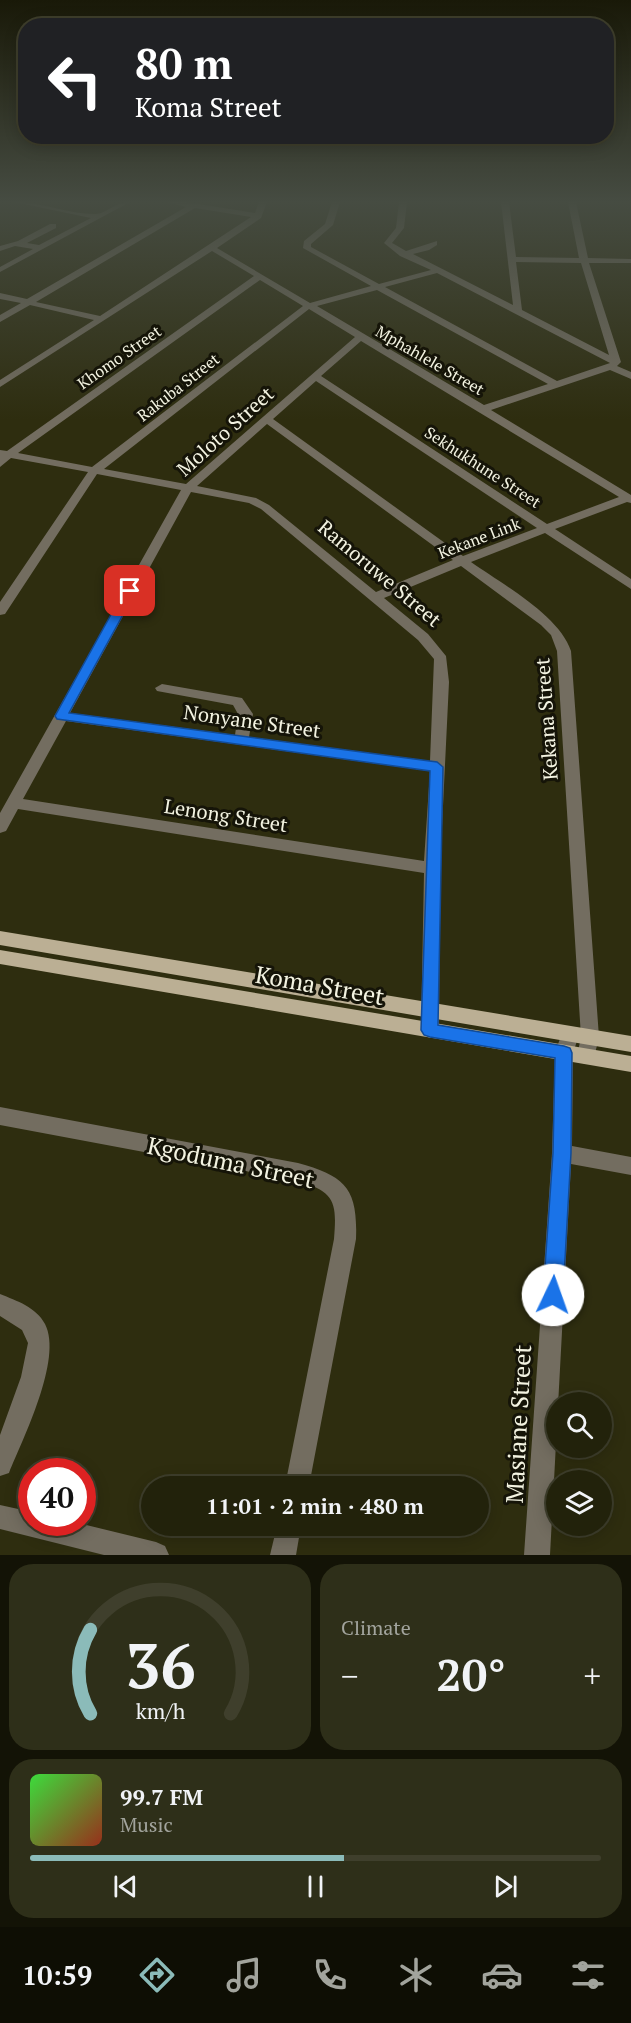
<!DOCTYPE html>
<html lang="en">
<head>
<meta charset="utf-8">
<style>
  :root { --surface:#22220b; --page:#2e2f19; --text:#f1f3f6; --muted:#a2a49d; --line:#3f3f2c; --accent:#8bbbb9 }
  body { margin:0; font-family:"PT Serif",serif; background:var(--page); color:var(--text); height:100vh; display:flex; flex-direction:column; font-size:22px; white-space:nowrap }
  * { box-sizing:border-box; margin:0 }
  p { font-size:20px; color:var(--muted) }
  .icon { flex:none; width:33px; height:33px; fill:none; stroke:currentColor; stroke-width:2; stroke-linecap:round; stroke-linejoin:round }
  .map { position:relative; height:1555px; overflow:hidden }
  .sheet { display:flex; flex-direction:column; gap:9px; padding:9px; background:#131306; flex:1 }
  .sheet>* { flex:none }
  .guide { position:absolute; left:18px; top:18px; width:596px; height:126px; border-radius:24px; box-shadow:0 3px 15px #0003,0 0 0 2px var(--line); background:#202124; color:#fff; overflow:hidden }
  .tools { position:absolute; left:546px; top:1392px; display:grid; gap:12px }
  .tools a { display:grid; place-items:center; width:66px; height:66px; border-radius:50%; background:var(--surface); box-shadow:0 3px 15px #0003,0 0 0 2px var(--line); font-size:30px }
  .speed { position:absolute; left:18px; top:1458px; display:flex; gap:12px; font-size:30px; font-weight:700; text-align:center }
  .speed>* { display:grid; place-content:center; width:78px; height:78px; border-radius:50%; background:var(--surface); box-shadow:0 3px 15px #0003,0 0 0 2px var(--line); line-height:1 }
  .speed .limit { border:9px solid #d22; background:#fff; color:#111 }
  .pin { position:absolute; display:grid; place-items:center; width:51px; height:51px; color:#fff; margin:-26px; border-radius:12px; box-shadow:0 3px 9px #0006 }
  .me { position:absolute; width:66px; margin:-33px; rotate:3deg; stroke-linejoin:round; filter:drop-shadow(0 0 4px #0008) }
  .turn { display:flex; align-items:center; gap:21px; height:126px; padding:0 18px; font-size:27px }
  .turn .icon { width:78px; height:78px; stroke-width:2.5 }
  .turn b { display:block; font-size:42px; line-height:51px }
  .big { font-size:45px; font-weight:700; line-height:1.1 }
  .sheet .tile { flex:1; display:flex; flex-direction:column; justify-content:center; gap:9px; min-width:0; padding:0 21px; border-radius:24px; background:var(--page) }
  .sheet .dial { align-items:center; gap:0 }
  .dial svg { height:156px; overflow:visible; fill:none; stroke:var(--line); stroke-width:7; stroke-linecap:round; text-anchor:middle }
  .dial text { fill:var(--text); stroke:none }
  .song { display:flex; align-items:center; gap:18px }
  .cover { width:72px; height:72px; border-radius:9px; background:linear-gradient(135deg,hsl(120 70% 55%),hsl(10 70% 35%)) }
  .played { height:6px; border-radius:3px; background:linear-gradient(90deg,var(--accent) 55%,var(--line) 55%) }
  .keys { display:flex; justify-content:space-around; direction:ltr }
  .heat { display:flex; justify-content:space-between; align-items:center; font-size:33px; direction:ltr }
  .sheet .tiles { flex:1; display:grid; gap:9px; grid-template-columns:1fr 1fr }
  .tile:last-child { grid-column:span 2 }
  .trip { position:absolute; left:141px; top:1476px; width:348px; height:60px; border-radius:30px; background:var(--surface); box-shadow:0 3px 15px #0003,0 0 0 2px var(--line); font-weight:700; line-height:60px; text-align:center }
  .tabs { display:flex; height:96px; justify-content:space-around; align-items:center; background:#0e0e04; color:var(--muted) }
  .tabs .icon { width:42px; height:42px }
  .tabs .on { color:var(--accent) }
  .tabs b { font-size:27px; color:var(--text) }
  .map>svg:first-child { display:block }
  .lines { fill:none; stroke-linecap:round; stroke-linejoin:round }
  .minor { fill:#736d60; fill-rule:evenodd }
  .major { fill:#bbaf94; fill-rule:evenodd }
  .route { fill:#1a73e8; stroke:#114b97; stroke-width:1.5 }
  .labels { text-anchor:middle; dominant-baseline:central; stroke-width:6; stroke-linejoin:round; paint-order:stroke }
  .far-street-label { font-size:16px; fill:#f3f3e1; stroke:#151408 }
  .street-label { font-size:20px; fill:#f3f3e1; stroke:#151408 }
  .near-street-label { font-size:24px; fill:#f3f3e1; stroke:#151408 }
</style>
</head>
<body>
<div class="map">
<svg width="631" height="1555" viewBox="0 0 631 1555">
  <rect width="100%" height="100%" fill="#2e2d0f"/>
  <g class="lines">
    <g class="minor">
      <path d="M14,202C42,202 68,214 95,214C106,214 115,202 130,202L0,272V267L33,249L15,246L0,251V246L18,241L50,224H56V228L27,243L39,245L91,218Z"/>
      <path d="M167,202H186L255,213L259,202H267L261,218L217,248L310,303L371,286L303,248L304,241L325,224L332,202H340L333,225L311,244V247L379,284L431,270L400,256L384,243L396,228L399,202H407L404,228L392,243L394,244L406,251L437,241V245L429,250L413,254L513,305L501,202H509L516,257L579,258L568,202H576L588,258L631,259V263H589L621,362L617,366L631,372V379L610,370L491,410L631,495V503L627,502L555,529L631,579V589L545,533L471,562C502,584 559,615 571,651L599,1037L593,1062L586,1064L579,1062L577,1056L581,1037L557,651L551,635L541,625L461,566L384,598L428,634L446,656L449,682L440,868L439,1030L436,1035L430,1038L424,1035L421,1030L424,873L18,809L6,831L0,833V813L181,490L97,474L5,614L0,615V602L88,472L11,458L0,467V450L7,451L254,276L212,251L0,387V380L94,320L30,305L0,322V315L21,303L0,299V293L27,299L186,207ZM195,208L251,217L100,316L36,302ZM516,262L581,263L609,355L522,310ZM437,273L610,363L557,381L385,287ZM260,280L303,306L92,467L18,453ZM377,290L548,384L484,405L317,306ZM309,309L355,337L186,484L104,469ZM361,341L619,497L547,524L321,376ZM316,381L537,528L463,556L273,419ZM267,424L453,560L376,592L269,505L256,498L197,486ZM191,492L249,503L261,509L418,640L434,659L430,761L249,737L253,714L242,698L162,684L155,688L157,691L233,705L238,714L235,735L70,713ZM66,721L430,771L424,861L23,799Z"/>
      <path d="M570,1027L577,1030L579,1035L573,1053L572,1146L631,1157V1175L571,1164L550,1555H524L552,1153L555,1053L563,1030Z"/>
      <path d="M0,1107L298,1163C345,1176 358,1188 356,1239L309,1486H285L334,1239C337,1202 335,1192 298,1181L0,1125Z"/>
      <path d="M0,1294C17,1301 36,1307 45,1324C63,1359 23,1438 9,1473L0,1476V1435L21,1377L28,1343L22,1330L0,1316Z"/>
      <path d="M0,1505L32,1512V1522H74L156,1542L165,1546L169,1555H104L0,1529Z"/>
      <path d="M277,1526H301L296,1555H270Z"/>
    </g>
    <g class="major">
      <path d="M0,931L631,1036V1052L0,945Z"/>
      <path d="M0,950L631,1056V1072L0,964Z"/>
    </g>
  </g>
  <linearGradient id="sky" x2="0" y2="1"><stop stop-color="#191908"/><stop offset="0.48" stop-color="#464c42"/><stop offset="1" stop-color="#464c42" stop-opacity="0"/></linearGradient>
  <rect width="631" height="420" fill="url(#sky)"/>
  <path class="route" d="M130,588L136,591L69,713L437,762L443,767L438,1025L564,1046L570,1048L572,1053L571,1153L563,1295L560,1302L553,1305L546,1302L543,1295L553,1153L555,1058L430,1037L424,1035L421,1030L430,771L57,719L55,716L124,591Z"/>
  <g class="labels">
    <g class="far-street-label">
      <text transform="translate(119 357) rotate(-35)">Khomo Street</text>
      <text transform="translate(430 360) rotate(30)">Mphahlele Street</text>
      <text transform="translate(178 387) rotate(-38)">Rakuba Street</text>
      <text transform="translate(483 467) rotate(33)">Sekhukhune Street</text>
      <text transform="translate(479 538) rotate(-21)">Kekane Link</text>
    </g>
    <g class="street-label">
      <text transform="translate(225 431) rotate(-42)">Moloto Street</text>
      <text transform="translate(380 573) rotate(40)">Ramoruwe Street</text>
      <text transform="translate(546 719) rotate(-94)">Kekana Street</text>
      <text transform="translate(252 721) rotate(8)">Nonyane Street</text>
      <text transform="translate(226 815) rotate(9)">Lenong Street</text>
    </g>
    <g class="near-street-label">
      <text transform="translate(320 985) rotate(10)">Koma Street</text>
      <text transform="translate(231 1162) rotate(12)">Kgoduma Street</text>
      <text transform="translate(518 1424) rotate(-87)">Masiane Street</text>
    </g>
  </g>
</svg>
<div class="tools">
<a><svg class="icon" aria-label="search" viewBox="0 0 24 24"><circle cx="10" cy="10" r="6"/><path d="M15 15l6 6"/></svg></a>
<a><svg class="icon" aria-label="layers" viewBox="0 0 24 24"><path d="M12 4l9 5-9 5-9-5zM3 14l9 5 9-5"/></svg></a>
</div>
<div class="speed"><div class="limit">40</div></div>
<div class="pin" style="left:130px;top:591px;background:#d93025"><svg class="icon" aria-label="arrive" viewBox="0 0 24 24"><path d="M6 21V4h12l-3 4 3 4H6"/></svg></div>
<svg class="me" style="left:553px;top:1295px" viewBox="-20 -20 40 40"><circle r="19" fill="#fff"/><path d="M0-13L10 11 0 6-10 11z" fill="#1a73e8"/></svg>
<div class="trip">11:01 · 2 min · 480 m</div>
<div class="guide">
<div class="turn"><svg class="icon" aria-label="left" viewBox="0 0 24 24"><path d="M17 20v-9H6M10 6l-5 5 5 5"/></svg><div><b>80 m</b>Koma Street</div></div>
</div>
</div>
<section class="sheet">
<div class="tiles">
<div class="tile dial"><svg viewBox="0 0 100 80">
<path d="M14 69A42 42 0 1 1 86 69"/>
<path d="M14 69A42 42 0 0 1 14 26" stroke="#8bbbb9"/>
<text x="50" y="56" font-size="32" font-weight="700">36</text>
<text x="50" y="72" font-size="11">km/h</text>
</svg></div>
<div class="tile"><p>Climate</p>
<div class="heat"><a>−</a><b class="big">20°</b><a>+</a></div>
</div>
<div class="tile">
<div class="song"><i class="cover"></i><div><b>99.7 FM</b><p>Music</p></div></div>
<div class="played"></div>
<div class="keys"><svg class="icon" aria-label="previous" viewBox="0 0 24 24"><path d="M18 5L8 12l10 7zM5 5v14"/></svg><svg class="icon" aria-label="pause" viewBox="0 0 24 24"><path d="M8 5v14M16 5v14"/></svg><svg class="icon" aria-label="next" viewBox="0 0 24 24"><path d="M6 5l10 7-10 7zM19 5v14"/></svg></div>
</div>
</div>
</section>
<nav class="tabs">
<b>10:59</b>
<svg class="icon on" aria-label="directions" viewBox="0 0 24 24"><path d="M12 3l9 9-9 9-9-9zM9 14v-3h6M13 9l2 2-2 2"/></svg>
<svg class="icon" aria-label="music" viewBox="0 0 24 24"><path d="M9 18V5l10-2v13"/><circle cx="6" cy="18" r="3"/><circle cx="16" cy="16" r="3"/></svg>
<svg class="icon" aria-label="phone" viewBox="0 0 24 24"><path d="M5 4h4l2 5-3 2q2 4 5 5l2-3 5 2v4C11 20 4 13 5 4z"/></svg>
<svg class="icon" aria-label="climate" viewBox="0 0 24 24"><path d="M12 3v18M4 7l16 10M4 17L20 7"/></svg>
<svg class="icon" aria-label="car" viewBox="0 0 24 24"><path d="M5 17H2v-5l4-1 3-4h7l3 4 3 1v5h-3M9 17h6M6 11h13"/><circle cx="7" cy="17" r="2"/><circle cx="17" cy="17" r="2"/></svg>
<svg class="icon" aria-label="filters" viewBox="0 0 24 24"><path d="M4 7h16M4 17h16"/><circle cx="9" cy="7" r="2"/><circle cx="15" cy="17" r="2"/></svg>
</nav>
</body>
</html>
